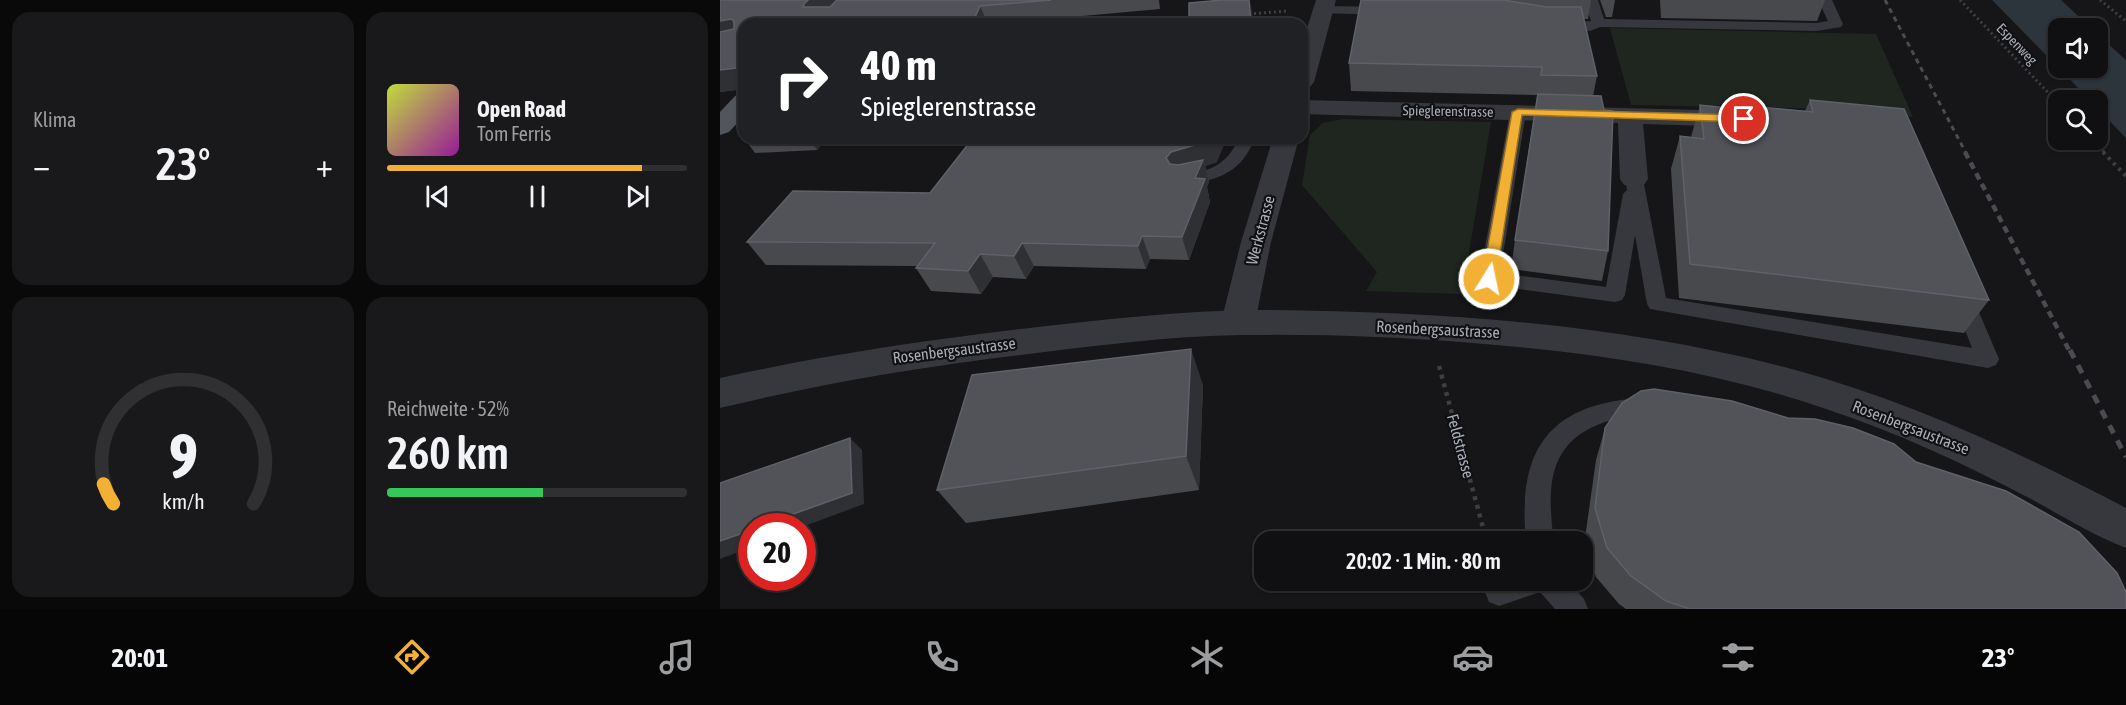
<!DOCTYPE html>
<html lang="de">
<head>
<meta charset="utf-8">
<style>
  :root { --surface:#101012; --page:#19191b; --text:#f1f3f6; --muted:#9c9d9f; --line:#303032; --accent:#f2b134 }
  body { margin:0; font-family:"Asap Condensed",sans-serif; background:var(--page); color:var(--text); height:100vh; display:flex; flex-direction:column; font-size:22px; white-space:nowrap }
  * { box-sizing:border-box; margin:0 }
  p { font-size:20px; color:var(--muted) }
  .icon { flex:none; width:33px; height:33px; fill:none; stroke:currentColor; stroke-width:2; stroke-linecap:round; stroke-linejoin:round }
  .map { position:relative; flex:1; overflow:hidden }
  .sheet { display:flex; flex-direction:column; gap:12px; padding:12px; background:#09090a; width:720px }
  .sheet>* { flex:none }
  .hud { position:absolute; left:18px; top:18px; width:570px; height:126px; border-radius:18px; box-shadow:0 2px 4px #0004,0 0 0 2px var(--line); background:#202124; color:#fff; overflow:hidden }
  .tools { position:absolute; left:1328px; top:18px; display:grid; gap:12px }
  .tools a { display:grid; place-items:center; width:60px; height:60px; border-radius:12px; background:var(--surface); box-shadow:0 2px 4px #0004,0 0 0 2px var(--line); font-size:30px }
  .speed { position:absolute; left:18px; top:513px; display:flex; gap:12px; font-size:30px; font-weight:700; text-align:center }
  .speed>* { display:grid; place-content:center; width:78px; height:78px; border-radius:50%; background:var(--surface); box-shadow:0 2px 4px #0004,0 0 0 2px var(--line); line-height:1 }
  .speed .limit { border:9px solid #d22; background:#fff; color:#111 }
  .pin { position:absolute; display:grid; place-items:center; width:51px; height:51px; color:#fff; margin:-26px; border:3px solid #fff; border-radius:50%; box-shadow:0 2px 6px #0007 }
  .me { position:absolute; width:66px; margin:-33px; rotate:10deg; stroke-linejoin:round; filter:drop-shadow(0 0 4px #0008) }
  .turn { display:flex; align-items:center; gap:21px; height:126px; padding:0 24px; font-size:27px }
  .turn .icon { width:78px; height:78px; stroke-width:2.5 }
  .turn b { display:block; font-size:42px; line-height:51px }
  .big { font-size:45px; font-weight:600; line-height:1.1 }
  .sheet .card { flex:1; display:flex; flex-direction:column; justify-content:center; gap:9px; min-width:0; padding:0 21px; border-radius:18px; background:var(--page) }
  .sheet .dial { align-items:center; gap:0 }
  .dial svg { height:156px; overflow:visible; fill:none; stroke:var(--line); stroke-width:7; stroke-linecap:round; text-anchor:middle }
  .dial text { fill:var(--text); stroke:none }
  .song { display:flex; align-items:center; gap:18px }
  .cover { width:72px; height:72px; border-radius:9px; background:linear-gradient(135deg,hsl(70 70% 55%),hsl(300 70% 35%)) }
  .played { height:6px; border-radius:3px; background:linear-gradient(90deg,var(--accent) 85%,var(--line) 85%) }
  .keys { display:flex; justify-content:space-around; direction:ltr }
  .heat { display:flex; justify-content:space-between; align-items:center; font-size:33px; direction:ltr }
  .charge { height:9px; border-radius:4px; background:linear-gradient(90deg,#34c759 52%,var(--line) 0) }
  .sheet .tiles { flex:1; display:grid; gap:12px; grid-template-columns:repeat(2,1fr) }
  .trip { position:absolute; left:534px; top:531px; width:339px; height:60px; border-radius:18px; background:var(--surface); box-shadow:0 2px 4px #0004,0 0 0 2px var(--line); font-weight:600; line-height:60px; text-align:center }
  .dock { display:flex; height:96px; justify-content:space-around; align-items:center; background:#060607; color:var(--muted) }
  .dock .icon { width:42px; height:42px }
  .dock .active { color:var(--accent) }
  .dock b { font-size:27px; color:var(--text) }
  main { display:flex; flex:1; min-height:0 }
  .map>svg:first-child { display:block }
  .green { fill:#1e261f }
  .water { fill:#2c353c }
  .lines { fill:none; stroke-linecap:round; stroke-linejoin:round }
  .path-far2 { stroke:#3d3f44; stroke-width:3; stroke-dasharray:2 3; stroke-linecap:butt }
  .path-far1 { stroke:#3d3f44; stroke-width:4; stroke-dasharray:3 4.5; stroke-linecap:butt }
  .path { stroke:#3d3f44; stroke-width:4.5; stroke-dasharray:4 5; stroke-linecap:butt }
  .service { fill:#37383d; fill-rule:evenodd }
  .minor { fill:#37383d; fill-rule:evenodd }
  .tertiary { fill:#37383d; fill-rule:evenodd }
  .primary { fill:#53555c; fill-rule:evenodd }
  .rail-far2 { stroke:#4a4c52; stroke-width:3; stroke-dasharray:5 4.5; stroke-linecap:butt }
  .rail-far1 { stroke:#4a4c52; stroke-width:4.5; stroke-dasharray:7 5; stroke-linecap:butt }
  .rail { stroke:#4a4c52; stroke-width:5; stroke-dasharray:9 8; stroke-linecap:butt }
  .wall { fill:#47494d }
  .shaded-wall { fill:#2f3033 }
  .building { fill:#525359; stroke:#5f6168; stroke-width:1.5 }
  .route { fill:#f2b134; stroke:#9d7322; stroke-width:1.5 }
  .labels { text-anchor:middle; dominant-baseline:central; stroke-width:4.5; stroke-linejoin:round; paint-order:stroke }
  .far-street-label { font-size:14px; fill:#a8adb8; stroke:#111113 }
  .street-label { font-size:16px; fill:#a8adb8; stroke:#111113 }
</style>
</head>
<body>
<main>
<section class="sheet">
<div class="tiles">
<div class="card"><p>Klima</p>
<div class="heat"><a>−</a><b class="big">23°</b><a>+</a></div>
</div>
<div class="card">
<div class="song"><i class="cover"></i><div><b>Open Road</b><p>Tom Ferris</p></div></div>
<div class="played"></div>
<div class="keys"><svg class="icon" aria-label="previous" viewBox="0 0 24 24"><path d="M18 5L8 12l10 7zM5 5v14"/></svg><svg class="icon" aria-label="pause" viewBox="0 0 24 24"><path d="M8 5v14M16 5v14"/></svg><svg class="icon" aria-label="next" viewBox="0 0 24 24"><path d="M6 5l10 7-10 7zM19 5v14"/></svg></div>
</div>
<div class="card dial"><svg viewBox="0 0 100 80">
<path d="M14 69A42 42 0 1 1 86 69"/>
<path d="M14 69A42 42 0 0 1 9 59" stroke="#f2b134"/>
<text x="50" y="56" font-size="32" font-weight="700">9</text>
<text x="50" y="72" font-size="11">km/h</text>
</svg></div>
<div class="card"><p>Reichweite · 52%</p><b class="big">260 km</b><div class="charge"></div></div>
</div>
</section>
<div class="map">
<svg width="1406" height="609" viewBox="0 0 1406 609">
  <rect width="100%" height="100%" fill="#161618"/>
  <g class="green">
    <path d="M890,28L1156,34L1193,117L1125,116L1122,109L911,105Z"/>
    <path d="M622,119L771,122L742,294L646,291L657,272L582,185L590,135L603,123Z"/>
  </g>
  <path class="water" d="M1272,0H1341L1371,28H1338V68H1377V34L1406,60V138L1377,108V100H1370Z"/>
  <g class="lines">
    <g class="path-far2">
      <path d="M1240,0L1338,103"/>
      <path d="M1380,0L1406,21"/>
      <path d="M529,14L567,11"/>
      <path d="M446,24L474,19"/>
      <path d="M1372,140L1385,153"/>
    </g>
    <path class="path-far1" d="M1383,152L1406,176"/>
    <path class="path" d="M719,366L767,542"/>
    <g class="service">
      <path d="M864,0H878L884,19L1097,23L1108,21L1098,0H1112L1123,24L1121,27L1097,31L880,27L870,31H831L829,28L836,24L871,21Z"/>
      <path d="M603,6L668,7L675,11L668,15L598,13L596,10L598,7Z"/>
      <path d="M798,107L806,112L780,273L886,287L903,194L907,190L905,179L908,175H920L923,179L946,298L1252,348L1232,296L1235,291L1242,289L1249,291L1252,296L1279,359L1276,365L1268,368L930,309L927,304L915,235L905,295L902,300L895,302L762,284L759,279L790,112Z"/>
      <path d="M519,138H535C524,165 510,175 482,182C473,184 466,187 458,185L455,181L458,177C488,170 505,169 519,138Z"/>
      <path d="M910,399L931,402L935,409L931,416C917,421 901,417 885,422C826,442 827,489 834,542H806C798,460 821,408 910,399Z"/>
      <path d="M773,580H847L864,599L868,609H835L820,592L779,606L769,602L765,592L769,582Z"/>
    </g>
    <g class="minor">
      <path d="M596,0H616L594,82L590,87L582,89V44Z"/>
      <path d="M582,100L1021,111L1030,114L1034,119L1030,124L1021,127L923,124L928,179L924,185L914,187L904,185L900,179L898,123L582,114Z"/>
      <path d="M553,138H579L551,242L535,323L530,332L518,335L506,332L501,323L521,242Z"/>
    </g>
    <path class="tertiary" d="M542,310C720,312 898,323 1072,369C1189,401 1299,452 1406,508V548C1372,535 1341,515 1309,498C1245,464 1178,433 1109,410C994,370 873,352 752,343C665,336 577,333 490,336C427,339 364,347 301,355C200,367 100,384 0,408V378C100,356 200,341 301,329C381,320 461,310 542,310Z"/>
    <path class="primary" d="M24,94V116L9,132L0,135V112L15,96Z"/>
    <path class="rail-far2" d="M1165,0L1246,153"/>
    <path class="rail-far1" d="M1245,152L1350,352"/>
    <path class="rail" d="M1350,350L1406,457"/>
  </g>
  <g class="wall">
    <path d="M0,0H439L440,9L274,24H24V89L0,92Z"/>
    <path d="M641,0H871L868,19H863L877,76L873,96L888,251L882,281L791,269L795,240L817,95L631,91L629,63Z"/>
    <path d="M880,0H895L892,17H886Z"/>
    <path d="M940,0H1105L1097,21L941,18Z"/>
    <path d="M1090,100L1269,300L1244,333L959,298L951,169L960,136L971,137L980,105L1006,108L1007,104L1085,111Z"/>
    <path d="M24,138H119L115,144L101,145L97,150L35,153Z"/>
    <path d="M497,162L485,166L489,182L487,187L490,202L469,260L430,259L426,269L314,266L306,279L273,277L261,294L211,291L196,268L197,266L46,265L27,242L210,193Z"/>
    <path d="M483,385L479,490L246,523L217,490Z"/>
    <path d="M885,428L1196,462L1406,609H906L899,604L876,577L865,538L876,460Z"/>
  </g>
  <g class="shaded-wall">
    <path d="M88,0H118L94,22L83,7L84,4Z"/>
    <path d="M530,0L533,18V24H531Z"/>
    <path d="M260,6L268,24H252Z"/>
    <path d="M11,19L24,38L0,42V21Z"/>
    <path d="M24,67V89L0,92V70Z"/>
    <path d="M89,138H96L101,145L97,150Z"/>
    <path d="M111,138H119L115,144Z"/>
    <path d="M492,138H507L497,162L485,166L489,182L487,187L490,202L469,260L462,237L458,175L446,158L451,152Z"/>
    <path d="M422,236L430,259L426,269L418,246Z"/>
    <path d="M302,243L314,266L306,279L294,256Z"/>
    <path d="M260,254L273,277L261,294L248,271Z"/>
    <path d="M471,349L483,385L479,490L466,456Z"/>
    <path d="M130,438L142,450L144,504L82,527V526H40Z"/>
    <path d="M32,530V547L0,559V541Z"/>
  </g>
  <g class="building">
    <path d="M0,0H88L84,4L83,7H110L117,0H331L260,6L252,24H24V67L0,70V32L14,29V21L11,19L0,21Z"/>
    <path d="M502,0H529L531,24H469V3Z"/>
    <path d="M641,0H783L827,7H861L877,76L821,75L822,67L629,63Z"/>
    <path d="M818,94L881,96L884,110L893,111L888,251L795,240Z"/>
    <path d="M1090,100L1184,109L1269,300L970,264L960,136L984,139L980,105L1008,108L1007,104L1093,112Z"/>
    <path d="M253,138H492V140L451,152L446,158L450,164L458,165L483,160L475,178L485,179L462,237L422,236L418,246L302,243L294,256L260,254L248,271L196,268L215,243L27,242L73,191L210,193Z"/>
    <path d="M471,349L466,456L217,490L252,375Z"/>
    <path d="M934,389L1012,401L1068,418L1095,419L1133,428L1174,444L1196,462L1286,491L1359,532L1397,573L1406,592V609H970L946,601L911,576L887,548L875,508L885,428L902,403L921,391Z"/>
    <path d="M130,438L132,493L40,526H32V530L0,541V483Z"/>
  </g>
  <path class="route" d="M798,109L1024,115L1029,119L1024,122L802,115L776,279L769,284L762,279L792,112Z"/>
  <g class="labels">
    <g class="far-street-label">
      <text transform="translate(1297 44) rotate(46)">Espenweg</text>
      <text transform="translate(728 111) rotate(1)">Spieglerenstrasse</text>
    </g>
    <g class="street-label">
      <text transform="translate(540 230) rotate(-75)">Werkstrasse</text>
      <text transform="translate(718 329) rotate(3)">Rosenbergsaustrasse</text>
      <text transform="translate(234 350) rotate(-7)">Rosenbergsaustrasse</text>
      <text transform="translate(1191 427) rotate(21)">Rosenbergsaustrasse</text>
      <text transform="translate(741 446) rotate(75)">Feldstrasse</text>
    </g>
  </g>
</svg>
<div class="tools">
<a><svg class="icon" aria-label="sound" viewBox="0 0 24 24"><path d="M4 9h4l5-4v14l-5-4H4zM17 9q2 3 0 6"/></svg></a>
<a><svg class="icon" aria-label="search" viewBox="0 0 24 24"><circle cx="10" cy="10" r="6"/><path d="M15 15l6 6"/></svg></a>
</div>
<div class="speed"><div class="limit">20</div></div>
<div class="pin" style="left:1024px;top:119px;background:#d93025"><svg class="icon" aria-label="arrive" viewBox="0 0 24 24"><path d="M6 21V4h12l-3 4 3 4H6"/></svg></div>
<svg class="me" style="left:769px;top:279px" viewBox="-20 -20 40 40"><circle r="17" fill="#f2b134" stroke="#fff" stroke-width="3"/><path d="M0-11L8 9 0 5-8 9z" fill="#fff"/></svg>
<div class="trip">20:02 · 1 Min. · 80 m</div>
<div class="hud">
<div class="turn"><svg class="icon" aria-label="right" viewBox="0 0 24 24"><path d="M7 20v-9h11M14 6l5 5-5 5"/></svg><div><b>40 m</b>Spieglerenstrasse</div></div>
</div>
</div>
</main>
<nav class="dock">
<b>20:01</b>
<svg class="icon active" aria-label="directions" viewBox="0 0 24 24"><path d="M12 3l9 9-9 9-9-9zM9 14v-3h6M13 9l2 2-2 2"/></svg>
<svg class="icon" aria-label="music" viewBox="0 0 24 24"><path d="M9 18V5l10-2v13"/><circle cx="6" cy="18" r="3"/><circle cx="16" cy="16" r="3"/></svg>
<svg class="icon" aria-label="phone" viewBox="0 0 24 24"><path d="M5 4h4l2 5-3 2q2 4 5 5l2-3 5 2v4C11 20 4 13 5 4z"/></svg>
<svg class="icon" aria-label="climate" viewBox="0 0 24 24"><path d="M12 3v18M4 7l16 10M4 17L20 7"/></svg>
<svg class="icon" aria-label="car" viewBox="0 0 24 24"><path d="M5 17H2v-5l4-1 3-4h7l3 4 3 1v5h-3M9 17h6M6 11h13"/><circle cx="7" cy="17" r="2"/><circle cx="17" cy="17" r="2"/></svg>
<svg class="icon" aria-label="filters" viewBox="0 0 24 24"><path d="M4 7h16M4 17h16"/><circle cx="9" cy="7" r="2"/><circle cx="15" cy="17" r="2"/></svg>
<b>23°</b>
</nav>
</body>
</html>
